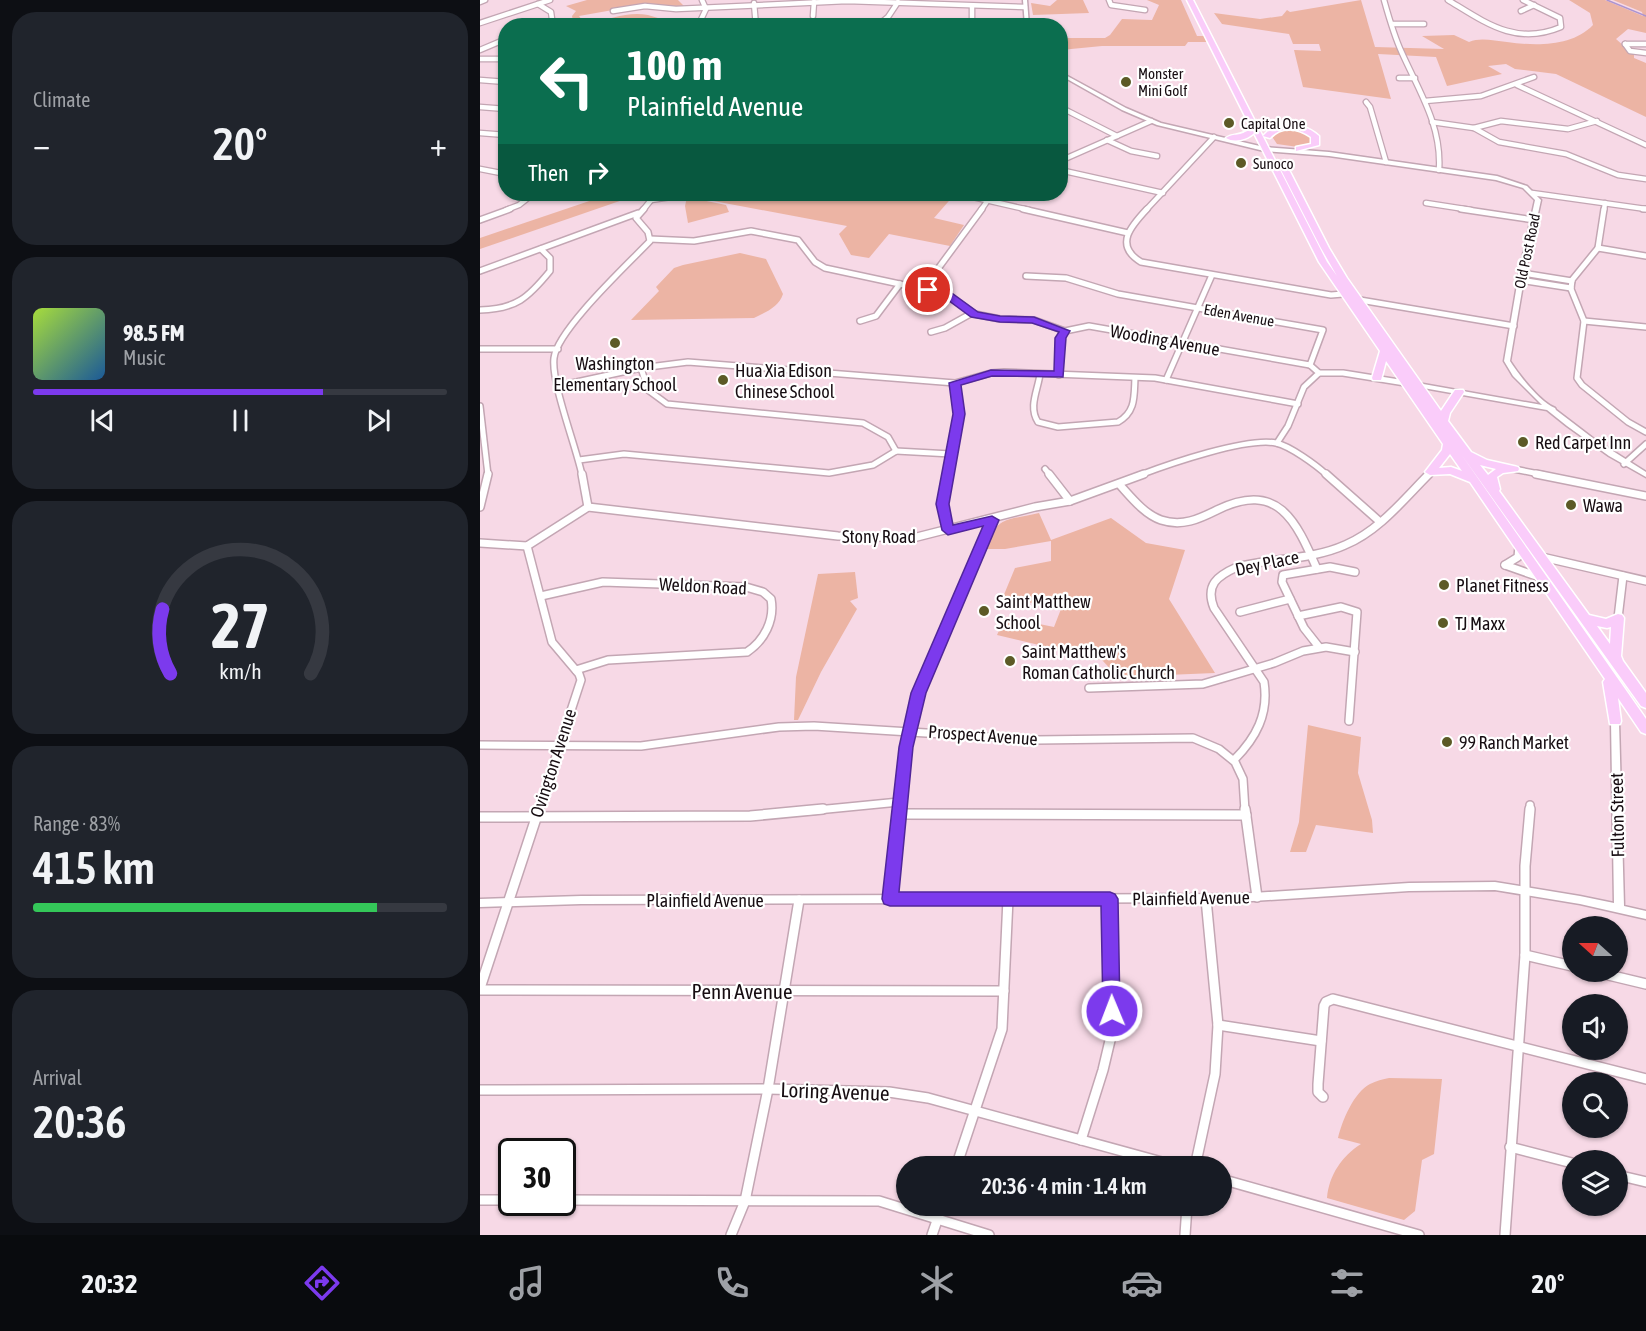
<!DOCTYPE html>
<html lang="en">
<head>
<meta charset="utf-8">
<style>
  :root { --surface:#171b24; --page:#20242c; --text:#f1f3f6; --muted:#9ea1a6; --line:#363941; --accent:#7c3aed }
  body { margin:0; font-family:"Asap Condensed",sans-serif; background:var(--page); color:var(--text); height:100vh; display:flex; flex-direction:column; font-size:22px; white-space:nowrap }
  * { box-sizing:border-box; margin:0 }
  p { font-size:20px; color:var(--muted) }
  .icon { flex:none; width:33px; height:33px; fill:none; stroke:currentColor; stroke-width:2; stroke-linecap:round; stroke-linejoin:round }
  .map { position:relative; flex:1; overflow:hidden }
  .sheet { display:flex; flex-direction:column; gap:12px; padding:12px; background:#0d0f14; width:480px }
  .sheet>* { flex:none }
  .guide { position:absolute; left:18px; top:18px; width:570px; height:183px; border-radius:24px; box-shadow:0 2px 4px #0004; background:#0b6e4f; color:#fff; overflow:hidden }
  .needle { width:39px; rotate:291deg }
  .fabs { position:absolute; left:1082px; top:916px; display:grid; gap:12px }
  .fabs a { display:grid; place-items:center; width:66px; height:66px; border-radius:50%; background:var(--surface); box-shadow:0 2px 4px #0004; font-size:30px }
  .speed { position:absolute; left:18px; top:1138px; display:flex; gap:12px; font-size:30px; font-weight:700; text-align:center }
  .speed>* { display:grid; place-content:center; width:78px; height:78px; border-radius:50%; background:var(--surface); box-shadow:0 2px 4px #0004; line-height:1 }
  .speed .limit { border:3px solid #111; border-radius:9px; background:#fff; color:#111 }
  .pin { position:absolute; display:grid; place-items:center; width:51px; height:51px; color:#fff; margin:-26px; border:3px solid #fff; border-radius:50%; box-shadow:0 2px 6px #0007 }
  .me { position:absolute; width:66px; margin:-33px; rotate:359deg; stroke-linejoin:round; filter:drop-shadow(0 0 4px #0008) }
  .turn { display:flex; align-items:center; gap:21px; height:126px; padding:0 30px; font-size:27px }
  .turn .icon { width:78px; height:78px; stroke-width:2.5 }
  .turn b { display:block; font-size:42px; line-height:51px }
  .then { display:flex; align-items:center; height:57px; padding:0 30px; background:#0003; gap:12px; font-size:22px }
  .big { font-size:45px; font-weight:600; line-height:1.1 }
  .sheet .tile { flex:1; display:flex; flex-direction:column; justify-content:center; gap:9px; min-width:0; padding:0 21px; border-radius:24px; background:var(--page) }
  .sheet .dial { align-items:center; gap:0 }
  .dial svg { height:156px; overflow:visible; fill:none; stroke:var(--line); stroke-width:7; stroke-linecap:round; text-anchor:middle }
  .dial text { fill:var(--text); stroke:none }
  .song { display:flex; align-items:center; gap:18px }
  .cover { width:72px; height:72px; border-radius:9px; background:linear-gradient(135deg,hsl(80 70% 55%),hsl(210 70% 35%)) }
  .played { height:6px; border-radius:3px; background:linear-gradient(90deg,var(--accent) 70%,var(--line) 70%) }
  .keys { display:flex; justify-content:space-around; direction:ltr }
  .heat { display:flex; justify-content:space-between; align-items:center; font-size:33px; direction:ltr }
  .charge { height:9px; border-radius:4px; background:linear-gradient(90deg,#34c759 83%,var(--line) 0) }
  .trip { position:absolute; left:416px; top:1156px; width:336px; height:60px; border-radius:30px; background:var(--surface); box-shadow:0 2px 4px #0004; font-weight:600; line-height:60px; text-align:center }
  .tabs { display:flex; height:96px; justify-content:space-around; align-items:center; background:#090b0e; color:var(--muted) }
  .tabs .icon { width:42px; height:42px }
  .tabs .current { color:var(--accent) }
  .tabs b { font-size:27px; color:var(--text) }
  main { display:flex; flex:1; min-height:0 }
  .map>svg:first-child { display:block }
  .green { fill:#ecb4a4 }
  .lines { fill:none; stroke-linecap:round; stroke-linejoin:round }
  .stream { stroke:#ac94cf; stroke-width:1.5 }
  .minor-far3-casing { stroke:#c3a6b3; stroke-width:7 }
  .minor-far2-casing { stroke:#c3a6b3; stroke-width:8 }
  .minor-far1-casing { stroke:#c3a6b3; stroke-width:10 }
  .minor-casing { stroke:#c3a6b3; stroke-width:12 }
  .tertiary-casing { stroke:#c3a6b3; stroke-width:3 }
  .trunk-casing { stroke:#fff; stroke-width:3 }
  .minor-far3 { stroke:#fff; stroke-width:4.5 }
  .minor-far2 { stroke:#fff; stroke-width:5 }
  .minor-far1 { stroke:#fff; stroke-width:7 }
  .minor { stroke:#fff; stroke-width:9 }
  .tertiary { fill:#fff; fill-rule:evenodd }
  .trunk { fill:#faccfa; fill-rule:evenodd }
  .route { fill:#7c3aed; stroke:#51269a; stroke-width:1.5 }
  .poi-dot { fill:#5c5a26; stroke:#fff; stroke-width:2 }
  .labels { text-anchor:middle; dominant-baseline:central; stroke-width:4.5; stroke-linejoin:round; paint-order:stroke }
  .far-poi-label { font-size:15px; fill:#170d12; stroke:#fff; text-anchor:start }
  .far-street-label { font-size:15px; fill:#170d12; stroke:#fff }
  .street-label { font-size:18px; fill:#170d12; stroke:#fff }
  .poi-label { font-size:18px; fill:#170d12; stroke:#fff; text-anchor:start }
  .near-street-label { font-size:21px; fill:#170d12; stroke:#fff }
</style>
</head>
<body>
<main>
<section class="sheet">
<div class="tile"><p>Climate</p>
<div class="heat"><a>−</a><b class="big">20°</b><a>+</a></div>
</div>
<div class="tile">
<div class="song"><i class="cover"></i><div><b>98.5 FM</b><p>Music</p></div></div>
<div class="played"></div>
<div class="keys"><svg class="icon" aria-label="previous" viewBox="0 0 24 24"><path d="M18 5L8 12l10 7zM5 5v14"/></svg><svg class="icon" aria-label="pause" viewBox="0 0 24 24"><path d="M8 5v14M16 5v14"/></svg><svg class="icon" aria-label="next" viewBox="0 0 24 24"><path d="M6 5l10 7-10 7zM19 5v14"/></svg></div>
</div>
<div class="tile dial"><svg viewBox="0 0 100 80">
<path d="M14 69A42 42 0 1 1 86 69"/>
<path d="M14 69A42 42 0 0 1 10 36" stroke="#7c3aed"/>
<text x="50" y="56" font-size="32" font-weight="700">27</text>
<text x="50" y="72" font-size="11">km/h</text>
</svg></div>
<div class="tile"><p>Range · 83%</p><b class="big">415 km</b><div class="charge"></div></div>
<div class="tile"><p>Arrival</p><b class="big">20:36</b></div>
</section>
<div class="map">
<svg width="1166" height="1235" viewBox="0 0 1166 1235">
  <rect width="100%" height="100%" fill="#f7d9e6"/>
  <g class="green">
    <path d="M107,0H198L205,7L161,5L99,16L105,24H111C129,19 149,11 168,15C177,18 185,20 196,21V25L94,26L92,16L96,11L86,6Z"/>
    <path d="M577,0H603L609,13L553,15L551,3L570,6Z"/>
    <path d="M667,0H701L717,36H724L727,42H708L705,46H622L581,50V38H625L630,35L642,19L672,20L679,5Z"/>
    <path d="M881,0L895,47L964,49L942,36L974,35L989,42C1001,37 1014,41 1027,42C1055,46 1092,47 1113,25L1110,13L1089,0H1125L1163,16L1162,12L1133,0H1166V33L1148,29L1136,39L1154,55V58L1166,63V117L1076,74L1035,69L1026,64L1008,66L1022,74L967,86L956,57L898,54L911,99L823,87L814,50L841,51L839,44H813L809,34L742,24L734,13L780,19L802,16L807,10L810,12Z"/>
    <path d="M802,128L823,131L833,137L832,144L818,147L797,144L791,135Z"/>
    <path d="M130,194H160L0,249V238Z"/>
    <path d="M224,194H475L454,218L484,225L470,246L409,234L389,258L371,255L359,234L367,226L223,199Z"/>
    <path d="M207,197L246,205L249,212L208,223L205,206Z"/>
    <path d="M260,253L286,259L303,294C299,307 286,312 274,318L151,320L179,291L176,287L194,268L203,265Z"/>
    <path d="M559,513L571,540L631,518L666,543L705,550L689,599L735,673L638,677L622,660L517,635L525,617L574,627L581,609L523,597L535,568L571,561V541L525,549H505C518,515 525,521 559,513Z"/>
    <path d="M375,572L378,598L370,601L377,609L341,672L318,720H314L316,677L338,574Z"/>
    <path d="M828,725L881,737L878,773L892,820L893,833L836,825L826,852H810L819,822Z"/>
    <path d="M909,1078L962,1079L954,1154L942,1160L935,1211L924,1220L847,1198C849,1175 862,1156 881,1144L858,1138C862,1121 874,1092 890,1084C896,1081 903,1079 909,1078Z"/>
  </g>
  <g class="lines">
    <path class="stream" d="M1127,0L1166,16"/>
    <defs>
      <g id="minor-far3">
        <path d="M629,0L631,5L665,10"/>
        <path d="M904,0C909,18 914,36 922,53C939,91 962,126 959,170"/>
        <path d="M968,0C1006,23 1036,46 1081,27L1080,18L1043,0"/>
        <path d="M0,2L5,0"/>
        <path d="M274,3L276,26"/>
        <path d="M58,4L71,12L73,26"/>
        <path d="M492,7V26"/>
        <path d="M133,11L165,6L196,9L367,1L545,7"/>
        <path d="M1041,11L1054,5"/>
        <path d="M333,16L334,2"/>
        <path d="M0,23L70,0"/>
        <path d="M912,24H944"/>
        <path d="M218,26L226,9L222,0"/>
        <path d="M397,26L408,17L418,2"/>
        <path d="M1145,44L1150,51L1166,53"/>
        <path d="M1145,44H1166"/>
        <path d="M0,50L26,39"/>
        <path d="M0,59H26"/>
        <path d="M919,78H935"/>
        <path d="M0,80L26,82"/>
        <path d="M1037,85L1166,145"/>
        <path d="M945,101L1001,96L1054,77"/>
        <path d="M886,102L890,107L906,162"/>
        <path d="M0,107L26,109"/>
        <path d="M580,107L637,136"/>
        <path d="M952,122L994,128L1019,142L1086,154L1138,175L1166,179"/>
        <path d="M994,128L1021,121L1088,129L1117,121"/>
        <path d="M0,133L26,135"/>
        <path d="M627,140L651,151L677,156"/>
        <path d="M580,161L671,121"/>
        <path d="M0,169L26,174"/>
        <path d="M580,170L683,193"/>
        <path d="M1052,193L1166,209"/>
        <path d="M493,197L549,210"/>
        <path d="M171,200L211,194"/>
        <path d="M946,203L991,210"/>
        <path d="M26,210L39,205L53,194"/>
        <path d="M163,210L171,200V194"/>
        <path d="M501,210L508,200"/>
        <path d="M666,210L734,137"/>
        <path d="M1124,210L1125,203"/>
      </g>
      <g id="minor-far2">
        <path d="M543,209L648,233"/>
        <path d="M667,209C652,225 633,245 661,262L851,295L863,294"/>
        <path d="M981,209L1054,220"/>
        <path d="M1124,209L1118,248L1092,280L1091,289L1104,321L1097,378L1102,385L1148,422L1166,432"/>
        <path d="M1163,209H1166"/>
        <path d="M0,220L30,209"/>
        <path d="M170,239L214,241L271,231L318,240L335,262L345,268L443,289L502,209"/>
        <path d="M1118,248L1166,256"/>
        <path d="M0,271L158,213"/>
        <path d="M1042,273L1092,281"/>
        <path d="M546,276L586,278L638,294L843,330L830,365"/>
        <path d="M1040,280L1091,288"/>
        <path d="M448,290L469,296L495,314L520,319L554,320L585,331"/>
        <path d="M880,300L1034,326"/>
        <path d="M0,310C36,309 48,298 70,271V258L61,249"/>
        <path d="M380,321L396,316L420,284"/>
        <path d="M1104,321L1166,327"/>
        <path d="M451,332L465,328L492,313"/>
        <path d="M0,349H78"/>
        <path d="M161,368L168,390L187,404L383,423L408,437L416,451"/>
        <path d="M839,373H863L925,383"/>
        <path d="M560,374C558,390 548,407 558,422L578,427L638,422C656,412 654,396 655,378"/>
        <path d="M579,375L582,335L585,331L609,326L830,365"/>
        <path d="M686,380L732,275"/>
        <path d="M78,386L161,368L208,362L475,383L511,373L524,372L675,378L818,404"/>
        <path d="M0,406L8,475"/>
        <path d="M797,443L808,426L824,387L839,373L830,365"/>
        <path d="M416,451L471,454"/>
        <path d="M99,460L144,454L349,473L393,465L416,451"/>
        <path d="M1144,464L1166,444"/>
        <path d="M565,469L570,475"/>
        <path d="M1034,469L1064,475"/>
        <path d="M102,475C96,446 71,383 74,358C77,330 148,264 170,241L168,232L156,218L164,209"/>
        <path d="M468,475L479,414L475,383"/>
        <path d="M660,475C689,464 767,437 796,443C810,446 836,465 847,475"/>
        <path d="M947,475L950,472"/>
      </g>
      <g id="minor-far1">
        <path d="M102,474L108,507"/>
        <path d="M569,474L590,501"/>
        <path d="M846,474L899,521"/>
        <path d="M1056,474L1166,496"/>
        <path d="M639,484C651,497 664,514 681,520C702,527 719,519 737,510C798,480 816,521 837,569"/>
        <path d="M0,507L8,474"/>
        <path d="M468,530L463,505L469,474"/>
        <path d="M0,543L47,546L108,507L358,536L433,538L555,507L590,501L664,474"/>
        <path d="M47,546L72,642L99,674L101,680L58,811"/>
        <path d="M1062,557L1166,581"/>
        <path d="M1025,565L1059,577"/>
        <path d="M1025,565L1038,557L1039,546"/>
        <path d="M61,596L123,582L266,587L283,592L291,599C295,620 284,641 267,652L128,660L96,670"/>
        <path d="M760,612L810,599"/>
        <path d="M818,616L861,607L877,612L869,721"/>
        <path d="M1138,618L1143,576"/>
        <path d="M839,647L824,628L802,582L803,575L850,567L875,572"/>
        <path d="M609,688L723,684L794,663L823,651L846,647L875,652"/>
        <path d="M0,745L161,746L299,727L334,726L556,740L713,738L739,749L755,762L763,779L765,811"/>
        <path d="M754,760C776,738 789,714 784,682L734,608C725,585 737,576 757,567C792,558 832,560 865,545C899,531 924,499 949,474"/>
        <path d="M327,811L419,802"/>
        <path d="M419,811L426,747L438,693L512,520"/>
        <path d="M1050,811V805"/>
      </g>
      <g id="minor">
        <path d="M765,809L777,897"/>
        <path d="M418,814L766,815"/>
        <path d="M0,817L270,816L343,809"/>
        <path d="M410,899L419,809"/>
        <path d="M1045,955L1092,966"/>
        <path d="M1116,972L1166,984"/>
        <path d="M0,988L59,809"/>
        <path d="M0,990L524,991"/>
        <path d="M738,1025L841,1041"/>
        <path d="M0,1090L288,1089L409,1092L448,1098L700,1167"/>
        <path d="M843,1097L838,1092V1084L844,1006L846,1002L853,999L1166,1079"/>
        <path d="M601,1140L623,1070L632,1032L630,899"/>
        <path d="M1030,1147L1092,1163"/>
        <path d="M476,1167L522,1029L528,899"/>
        <path d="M715,1167L735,1074L738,1025L726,899"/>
        <path d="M1137,1175L1166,1182"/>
        <path d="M741,1179L939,1235"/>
        <path d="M0,1200H32"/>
        <path d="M82,1200L399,1201L509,1235"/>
        <path d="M251,1235L265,1201L288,1089L319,900"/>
        <path d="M452,1235L462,1206"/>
        <path d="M705,1235L707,1206"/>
        <path d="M1025,1235L1045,955V866L1050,809"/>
      </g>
      <g id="tertiary">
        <path d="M543,0H547L549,26H545Z"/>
        <path d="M580,72L646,108L681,123L784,147L849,152L1017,176L1047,186L1061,200L1045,273L1030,361C1039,375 1060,402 1075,408L1076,410L1114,439L1166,472V477L1129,456L1087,426L1067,410L932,386L929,384L932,382L1062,405L1033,376L1024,361L1039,273L1055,200L1043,188L1016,180L849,156L784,151L677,125L642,110L580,75Z"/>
        <path d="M1135,718L1138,719L1139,721L1144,906L1166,911V919L1100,904L1015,890L929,891L757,902L101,904L0,907V899L101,896L757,894L929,883L1015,882L1100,896L1134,903L1131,721L1132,719Z"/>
      </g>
      <g id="trunk">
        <path d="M707,0H713L847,262L857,276L841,248L799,166L800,164L807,166L849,248L867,278L961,411L975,390H983L984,392L970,413L968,421L991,452L1007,460L1038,467L1039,469L1038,471L1023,473L1017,477L1020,489L1019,491L1109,615L1126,619L1138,614L1142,615L1144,618L1141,656L1143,661L1166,693V708L1161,706L981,454L1166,719V734L1161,732L1138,698L1141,721L1140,724H1130L1123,682L1125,679L990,482L970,474L950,475L945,472L962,450L963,444L906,361L901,380H893L892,378L900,351L839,262L774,133C767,140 754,143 746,138C755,132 759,138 771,128ZM970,454L982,471L971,467L959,468ZM1000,465L1016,469L1008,475ZM1117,626L1127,628L1131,627L1130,644Z"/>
        <path d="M803,124C817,124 829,127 839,136V145L816,151V147L831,144V137C818,128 802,125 790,138L783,136L789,130Z"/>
      </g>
    </defs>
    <use href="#minor-far3" class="minor-far3-casing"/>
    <use href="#minor-far2" class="minor-far2-casing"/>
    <use href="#minor-far1" class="minor-far1-casing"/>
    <use href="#minor" class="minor-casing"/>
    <use href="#tertiary" class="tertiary-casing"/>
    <use href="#trunk" class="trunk-casing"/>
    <use href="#minor-far3" class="minor-far3"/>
    <use href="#minor-far2" class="minor-far2"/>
    <use href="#minor-far1" class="minor-far1"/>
    <use href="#minor" class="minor"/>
    <use href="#tertiary" class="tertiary"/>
    <use href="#trunk" class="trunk"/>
  </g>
  <path class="route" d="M448,287L473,294L498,312L520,316L554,317L590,331L586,338L583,377L512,376L481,385L485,414L469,504L473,525L512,516L519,520L446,693L433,747L419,892H630L635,894L638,899L640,1011L638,1017L632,1019L625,1017L623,1011L621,906H410L404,904L402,899L419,747L431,693L503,526L468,535L462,530L456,504L473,414L469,383L511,370L574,371L575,338L579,332L552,323L520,322L491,317L465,298L444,293L443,290Z"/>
  <g class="poi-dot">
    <circle cx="646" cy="82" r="6"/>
    <circle cx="749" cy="123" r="6"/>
    <circle cx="761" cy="163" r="6"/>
    <circle cx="135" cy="343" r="6"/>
    <circle cx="243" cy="380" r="6"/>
    <circle cx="1043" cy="442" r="6"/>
    <circle cx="1091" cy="505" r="6"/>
    <circle cx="964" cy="585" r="6"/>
    <circle cx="504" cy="611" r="6"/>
    <circle cx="963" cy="623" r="6"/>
    <circle cx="530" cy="661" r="6"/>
    <circle cx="967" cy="742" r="6"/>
  </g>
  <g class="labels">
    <g class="far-poi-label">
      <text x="658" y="73">Monster<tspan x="658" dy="17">Mini Golf</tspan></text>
      <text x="761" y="123">Capital One</text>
      <text x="773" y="163">Sunoco</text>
    </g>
    <g class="far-street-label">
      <text transform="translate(1047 251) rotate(-78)">Old Post Road</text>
      <text transform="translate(759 315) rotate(10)">Eden Avenue</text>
    </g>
    <g class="street-label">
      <text transform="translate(685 340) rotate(10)">Wooding Avenue</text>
      <text x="399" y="536">Stony Road</text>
      <text transform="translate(787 563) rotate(-12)">Dey Place</text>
      <text transform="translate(223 586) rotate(3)">Weldon Road</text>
      <text transform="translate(503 735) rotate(4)">Prospect Avenue</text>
      <text transform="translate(73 763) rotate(-72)">Ovington Avenue</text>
      <text transform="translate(1137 815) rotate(-91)">Fulton Street</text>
      <text transform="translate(711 898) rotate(-1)">Plainfield Avenue</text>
      <text x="225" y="900">Plainfield Avenue</text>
    </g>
    <g class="poi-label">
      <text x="135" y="363" text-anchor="middle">Washington<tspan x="135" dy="21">Elementary School</tspan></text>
      <text x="255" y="370">Hua Xia Edison<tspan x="255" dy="21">Chinese School</tspan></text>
      <text x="1055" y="442">Red Carpet Inn</text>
      <text x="1103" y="505">Wawa</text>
      <text x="976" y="585">Planet Fitness</text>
      <text x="516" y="601">Saint Matthew<tspan x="516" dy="21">School</tspan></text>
      <text x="975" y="623">TJ Maxx</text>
      <text x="542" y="651">Saint Matthew's<tspan x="542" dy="21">Roman Catholic Church</tspan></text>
      <text x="979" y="742">99 Ranch Market</text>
    </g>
    <g class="near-street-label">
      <text x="262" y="991">Penn Avenue</text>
      <text transform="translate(355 1091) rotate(2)">Loring Avenue</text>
    </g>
  </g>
</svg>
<div class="fabs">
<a><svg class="needle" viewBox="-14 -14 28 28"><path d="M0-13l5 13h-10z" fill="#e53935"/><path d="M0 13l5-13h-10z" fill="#9ea1a6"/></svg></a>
<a><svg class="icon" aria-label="sound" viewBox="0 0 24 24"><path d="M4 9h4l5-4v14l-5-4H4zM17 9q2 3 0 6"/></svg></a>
<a><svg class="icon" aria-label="search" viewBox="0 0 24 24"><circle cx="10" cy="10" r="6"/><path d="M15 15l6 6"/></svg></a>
<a><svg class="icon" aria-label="layers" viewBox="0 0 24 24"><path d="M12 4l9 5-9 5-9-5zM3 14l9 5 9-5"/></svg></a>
</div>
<div class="speed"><div class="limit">30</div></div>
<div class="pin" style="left:448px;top:290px;background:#d93025"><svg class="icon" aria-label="arrive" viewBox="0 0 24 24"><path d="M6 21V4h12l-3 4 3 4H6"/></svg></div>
<svg class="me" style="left:632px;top:1011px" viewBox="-20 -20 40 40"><circle r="17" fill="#7c3aed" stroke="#fff" stroke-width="3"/><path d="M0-11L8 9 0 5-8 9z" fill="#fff"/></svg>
<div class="trip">20:36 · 4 min · 1.4 km</div>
<div class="guide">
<div class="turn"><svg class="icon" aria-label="left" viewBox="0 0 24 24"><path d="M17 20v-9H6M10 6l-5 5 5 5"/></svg><div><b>100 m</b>Plainfield Avenue</div></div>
<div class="then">Then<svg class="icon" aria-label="right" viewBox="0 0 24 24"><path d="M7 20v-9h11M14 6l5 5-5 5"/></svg></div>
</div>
</div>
</main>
<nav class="tabs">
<b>20:32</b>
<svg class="icon current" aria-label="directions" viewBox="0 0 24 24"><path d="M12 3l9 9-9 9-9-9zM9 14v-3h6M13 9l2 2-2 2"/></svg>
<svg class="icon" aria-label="music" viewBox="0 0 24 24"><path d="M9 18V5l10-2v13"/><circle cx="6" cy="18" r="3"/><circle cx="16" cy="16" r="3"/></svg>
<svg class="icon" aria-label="phone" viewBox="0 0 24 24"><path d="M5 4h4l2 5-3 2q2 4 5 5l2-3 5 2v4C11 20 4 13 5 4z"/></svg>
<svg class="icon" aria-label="climate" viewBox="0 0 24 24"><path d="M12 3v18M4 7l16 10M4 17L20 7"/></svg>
<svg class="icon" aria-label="car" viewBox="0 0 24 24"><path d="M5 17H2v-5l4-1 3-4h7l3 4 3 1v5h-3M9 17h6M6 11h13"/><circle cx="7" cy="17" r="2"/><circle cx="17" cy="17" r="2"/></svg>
<svg class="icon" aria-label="filters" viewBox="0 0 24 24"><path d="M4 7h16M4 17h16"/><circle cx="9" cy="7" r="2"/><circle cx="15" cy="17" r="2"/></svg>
<b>20°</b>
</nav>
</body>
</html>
